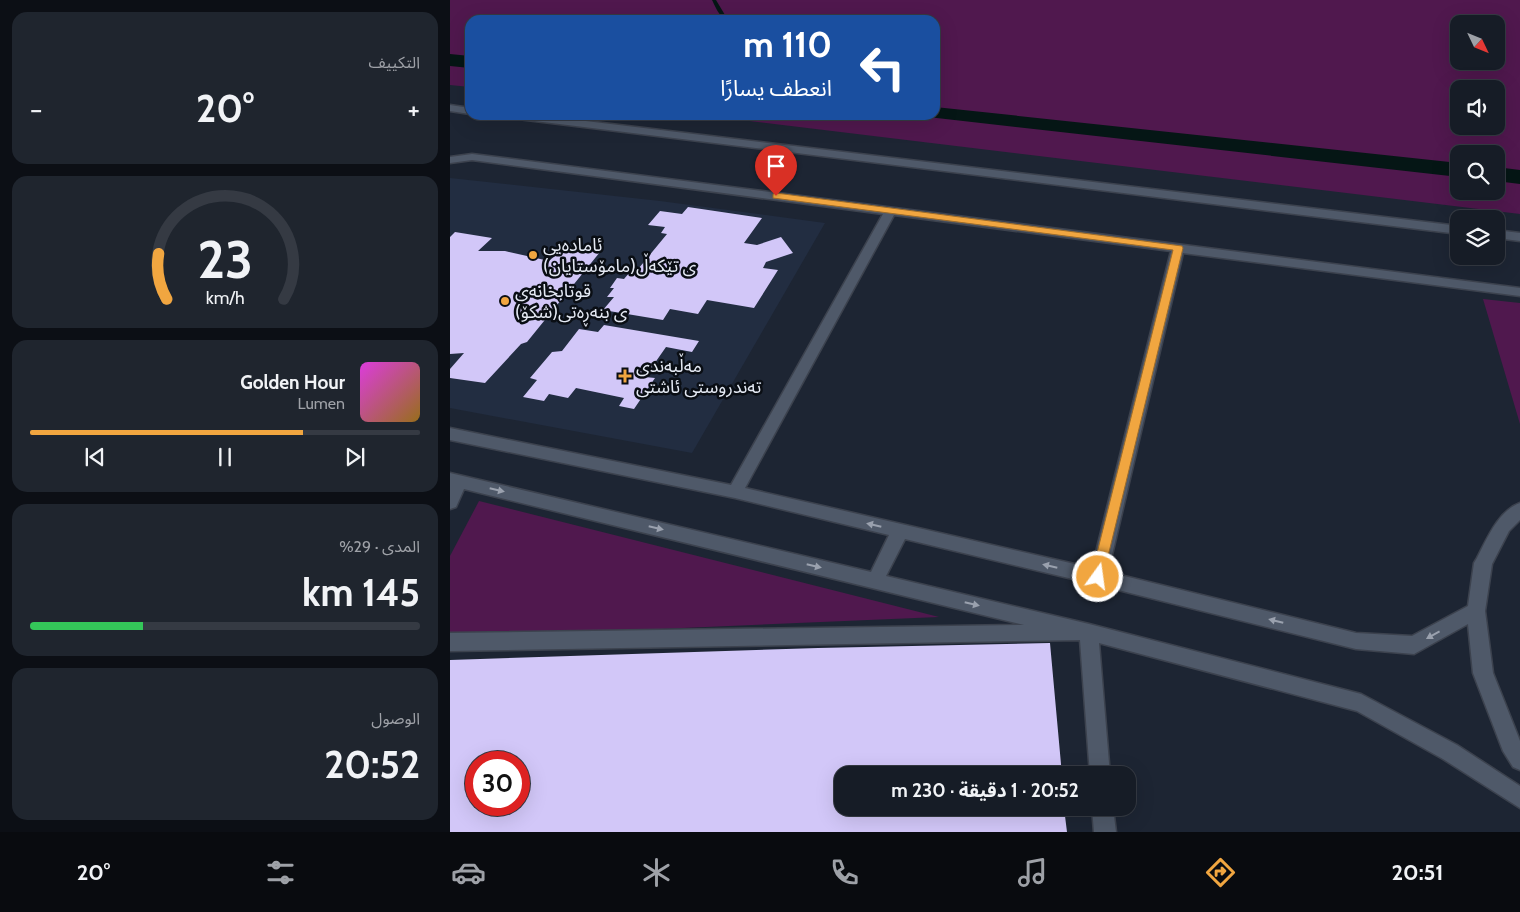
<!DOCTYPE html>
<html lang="ar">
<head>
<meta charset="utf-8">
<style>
  :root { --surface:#161c26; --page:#1f252e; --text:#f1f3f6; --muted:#9ea1a7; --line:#353a43; --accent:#f1a640 }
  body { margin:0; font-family:Cabin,"Noto Sans Arabic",sans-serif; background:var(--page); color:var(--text); direction:rtl; height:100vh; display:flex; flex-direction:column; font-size:19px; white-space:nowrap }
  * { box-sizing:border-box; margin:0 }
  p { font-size:16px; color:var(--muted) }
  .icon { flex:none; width:28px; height:28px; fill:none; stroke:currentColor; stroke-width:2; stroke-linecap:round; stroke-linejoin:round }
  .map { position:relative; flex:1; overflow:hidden; direction:ltr }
  .drawer { display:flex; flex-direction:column; gap:12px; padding:12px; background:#0c0f15; width:450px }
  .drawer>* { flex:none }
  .hud { position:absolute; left:15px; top:15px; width:475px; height:105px; border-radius:15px; box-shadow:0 5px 20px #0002,0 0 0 1px var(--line); direction:rtl; background:#1a4fa0; color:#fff; overflow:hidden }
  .needle { width:32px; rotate:133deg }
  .controls { position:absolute; left:1000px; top:15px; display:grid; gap:10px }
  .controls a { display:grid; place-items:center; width:55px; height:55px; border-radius:10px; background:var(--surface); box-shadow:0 5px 20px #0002,0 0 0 1px var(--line); font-size:25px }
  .speed { position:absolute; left:15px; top:751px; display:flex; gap:10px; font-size:25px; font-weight:700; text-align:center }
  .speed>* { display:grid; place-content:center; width:65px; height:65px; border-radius:50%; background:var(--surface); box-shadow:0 5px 20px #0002,0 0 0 1px var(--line); line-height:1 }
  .speed .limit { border:8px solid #d22; background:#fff; color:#111 }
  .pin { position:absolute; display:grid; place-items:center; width:42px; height:42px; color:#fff; margin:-51px -21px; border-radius:50% 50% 50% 0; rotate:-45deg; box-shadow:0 0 5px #0007 }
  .pin .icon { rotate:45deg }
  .me { position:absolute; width:55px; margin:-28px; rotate:14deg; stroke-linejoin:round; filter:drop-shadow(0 0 4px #0008) }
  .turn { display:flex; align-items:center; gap:18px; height:105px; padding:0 25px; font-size:22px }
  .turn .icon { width:65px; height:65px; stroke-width:2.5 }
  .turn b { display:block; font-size:35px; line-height:42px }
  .big { font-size:38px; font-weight:700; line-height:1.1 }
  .drawer .card { flex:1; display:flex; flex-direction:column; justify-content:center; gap:8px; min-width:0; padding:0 18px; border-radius:15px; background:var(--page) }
  .drawer .dial { align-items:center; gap:0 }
  .dial svg { height:130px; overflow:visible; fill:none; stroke:var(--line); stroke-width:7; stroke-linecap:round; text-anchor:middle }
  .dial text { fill:var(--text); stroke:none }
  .song { display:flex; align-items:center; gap:15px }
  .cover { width:60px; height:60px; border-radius:8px; background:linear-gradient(135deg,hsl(300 70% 55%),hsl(40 70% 35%)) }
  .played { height:5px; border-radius:2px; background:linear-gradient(90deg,var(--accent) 70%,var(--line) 70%) }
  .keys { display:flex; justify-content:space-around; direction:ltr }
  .heat { display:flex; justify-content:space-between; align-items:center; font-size:28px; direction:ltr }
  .charge { height:8px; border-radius:4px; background:linear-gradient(90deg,#34c759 29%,var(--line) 0) }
  .trip { position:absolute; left:384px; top:766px; width:302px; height:50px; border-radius:15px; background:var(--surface); box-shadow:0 5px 20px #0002,0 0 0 1px var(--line); font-weight:700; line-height:50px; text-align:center; direction:rtl }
  .tab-bar { display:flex; height:80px; justify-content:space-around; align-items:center; background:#090b0f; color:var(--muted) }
  .tab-bar .icon { width:35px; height:35px }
  .tab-bar .on { color:var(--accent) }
  .tab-bar b { font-size:22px; color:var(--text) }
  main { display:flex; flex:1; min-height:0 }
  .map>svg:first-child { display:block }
  .built { fill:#222d41 }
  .green { fill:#50184e; fill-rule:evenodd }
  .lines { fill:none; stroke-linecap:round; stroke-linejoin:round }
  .stream { fill:#051615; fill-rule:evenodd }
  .canal { fill:#051615; fill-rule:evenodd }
  .building { fill:#d2c7f8; fill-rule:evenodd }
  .minor-casing { stroke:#3c424e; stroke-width:3 }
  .minor { fill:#4f5969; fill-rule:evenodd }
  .oneway { fill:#9aa1ae }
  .route { fill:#f1a640; stroke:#9d6c2a }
  .poi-dot { fill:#f1a640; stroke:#0a0e14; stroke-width:2 }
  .labels { text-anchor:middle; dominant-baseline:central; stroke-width:5; stroke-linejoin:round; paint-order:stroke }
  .poi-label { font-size:18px; fill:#e4e9f3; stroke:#0a0e14; text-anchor:start }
</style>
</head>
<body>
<main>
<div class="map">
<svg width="1070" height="832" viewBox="0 0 1070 832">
  <rect width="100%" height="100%" fill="#1d2533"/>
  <path class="built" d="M0,178L210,201L375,223L242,453L0,408Z"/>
  <g class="green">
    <path d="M0,0H1070V214L249,115H485V20H20V87L0,85ZM1009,24H1046V61H1009ZM1009,89H1046V126H1009ZM1009,154H1046V191H1009Z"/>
    <path d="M1033,299L1070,303V424Z"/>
    <path d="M29,501L489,617L0,638V556Z"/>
  </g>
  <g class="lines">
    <path class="stream" d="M262,0H266L275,15L283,20C270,20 267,10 262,0Z"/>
    <g class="canal">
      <path d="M0,54L20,56V68L0,66Z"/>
      <path d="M485,107L1009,163V177L478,117L476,115H485Z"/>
      <path d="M1046,167L1070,170V184L1046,181Z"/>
    </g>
  </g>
  <g class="building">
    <path d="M238,207L312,218L294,243L307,245L331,237L343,253L316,262L313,268L328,270L304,308L257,300L248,314L220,309L213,320L153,310L164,297H157L164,288H160L167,278L174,279L180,272L184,274L217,234L211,233L215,227L198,225L210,211L232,214Z"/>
    <path d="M5,232L42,238L28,251H55L99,261L115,247L150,252L77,342L71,344L35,383L0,378V369L14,353L0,354V237Z"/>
    <path d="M154,325L249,341L242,352L216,347L195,377L205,378L184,409L169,406L174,398L126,388L118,398L99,394L94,401L73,397L87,380L80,378L102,352L112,351L129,329L148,332Z"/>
    <path d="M600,643L612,775H392V808H614L617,832H0V660L368,648ZM26,762H69V805H26Z"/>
  </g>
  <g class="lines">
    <defs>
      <g id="minor">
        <path d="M0,105L20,108V114L0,111Z"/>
        <path d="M55,115H86L1009,226V234L60,118Z"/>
        <path d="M22,154L1070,288V296L733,253L658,572L906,633L962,636L1018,606L1024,563L1027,558C1037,539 1048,511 1070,503V520L1059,531L1042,564L1035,611L1043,673L1070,741V770L1063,767L1053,751L1023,673L1018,624L964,654L906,649L648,585L455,539L436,576L639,624L911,694L1007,745L1070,786V808L993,759L907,711L649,643L660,775H640L630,640L0,651V633L574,625L14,489L6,507L0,509V473L421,572L439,535L285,498L0,440V428L281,485L433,214L22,160L0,163V157ZM444,215L721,251L642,568L295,488Z"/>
        <path d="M1046,230L1070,233V241L1046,238Z"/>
        <path d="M642,808H663L666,832H644Z"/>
      </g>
    </defs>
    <use href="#minor" class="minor-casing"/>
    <use href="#minor" class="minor"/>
  </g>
  <defs><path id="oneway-solid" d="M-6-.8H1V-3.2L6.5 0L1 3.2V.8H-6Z" transform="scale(1.25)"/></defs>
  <g class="oneway">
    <use href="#oneway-solid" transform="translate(47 490) rotate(13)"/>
    <use href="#oneway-solid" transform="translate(424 525) rotate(-167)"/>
    <use href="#oneway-solid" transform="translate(206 528) rotate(13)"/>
    <use href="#oneway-solid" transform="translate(364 566) rotate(13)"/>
    <use href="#oneway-solid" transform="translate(600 566) rotate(-167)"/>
    <use href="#oneway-solid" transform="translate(522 604) rotate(13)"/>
    <use href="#oneway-solid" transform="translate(826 621) rotate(-166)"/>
    <use href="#oneway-solid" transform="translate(983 635) rotate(151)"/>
  </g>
  <path class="route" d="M326,193L732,246L733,248L652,581L648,583L643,581L641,577L723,250L323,198V194Z"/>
  <g class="poi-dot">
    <circle cx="83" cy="255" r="5"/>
    <circle cx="55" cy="301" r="5"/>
    <path d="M172.5 368.5h5v5h5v5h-5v5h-5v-5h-5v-5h5z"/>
  </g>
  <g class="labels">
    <g class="poi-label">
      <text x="93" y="245">ئامادەیی<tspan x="93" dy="21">(مامۆستایان)ی تێکەڵ</tspan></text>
      <text x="65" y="291">قوتابخانەی<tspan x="65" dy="21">(شکۆ)ی بنەڕەتی</tspan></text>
      <text x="186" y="366">مەڵبەندی<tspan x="186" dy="21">تەندروستی ئاشتی</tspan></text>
    </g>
  </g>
</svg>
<div class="controls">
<a><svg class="needle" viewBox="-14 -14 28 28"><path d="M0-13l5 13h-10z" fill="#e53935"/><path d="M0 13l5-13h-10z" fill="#9ea1a7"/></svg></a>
<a><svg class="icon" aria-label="sound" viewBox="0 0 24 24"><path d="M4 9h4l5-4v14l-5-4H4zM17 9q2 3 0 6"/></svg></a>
<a><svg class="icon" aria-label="search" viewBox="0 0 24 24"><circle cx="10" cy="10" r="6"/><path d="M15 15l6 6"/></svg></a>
<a><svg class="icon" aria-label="layers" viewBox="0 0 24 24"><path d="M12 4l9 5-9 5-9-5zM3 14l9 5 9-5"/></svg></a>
</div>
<div class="speed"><div class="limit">30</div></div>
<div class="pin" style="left:326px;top:196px;background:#d93025"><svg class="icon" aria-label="arrive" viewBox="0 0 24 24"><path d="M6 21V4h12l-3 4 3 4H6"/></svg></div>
<svg class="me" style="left:648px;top:577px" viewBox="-20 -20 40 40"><circle r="17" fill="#f1a640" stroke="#fff" stroke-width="3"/><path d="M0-11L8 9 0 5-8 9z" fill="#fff"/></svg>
<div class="trip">20:52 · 1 دقيقة · 230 m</div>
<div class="hud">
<div class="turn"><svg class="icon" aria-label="left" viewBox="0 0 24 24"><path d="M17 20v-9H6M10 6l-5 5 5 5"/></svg><div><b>110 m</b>انعطف يسارًا</div></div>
</div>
</div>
<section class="drawer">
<div class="card"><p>التكييف</p>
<div class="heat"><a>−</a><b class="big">20°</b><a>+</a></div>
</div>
<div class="card dial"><svg viewBox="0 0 100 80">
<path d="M14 69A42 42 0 1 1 86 69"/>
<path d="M14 69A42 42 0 0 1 9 41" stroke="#f1a640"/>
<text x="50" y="56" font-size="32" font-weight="700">23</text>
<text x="50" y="72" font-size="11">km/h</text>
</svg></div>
<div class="card">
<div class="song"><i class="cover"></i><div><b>Golden Hour</b><p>Lumen</p></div></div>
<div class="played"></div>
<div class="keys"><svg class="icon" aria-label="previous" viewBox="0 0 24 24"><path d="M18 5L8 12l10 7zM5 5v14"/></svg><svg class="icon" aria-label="pause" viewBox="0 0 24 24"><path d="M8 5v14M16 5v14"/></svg><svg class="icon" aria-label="next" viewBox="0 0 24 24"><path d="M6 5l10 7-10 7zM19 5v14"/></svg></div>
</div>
<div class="card"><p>المدى · 29%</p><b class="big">145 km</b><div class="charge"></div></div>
<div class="card"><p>الوصول</p><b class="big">20:52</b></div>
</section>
</main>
<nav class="tab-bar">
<b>20:51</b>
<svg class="icon on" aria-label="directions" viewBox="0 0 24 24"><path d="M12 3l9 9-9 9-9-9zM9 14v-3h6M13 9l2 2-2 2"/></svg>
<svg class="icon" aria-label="music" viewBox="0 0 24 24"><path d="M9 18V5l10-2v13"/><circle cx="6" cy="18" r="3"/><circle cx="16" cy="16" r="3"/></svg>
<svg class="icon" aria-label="phone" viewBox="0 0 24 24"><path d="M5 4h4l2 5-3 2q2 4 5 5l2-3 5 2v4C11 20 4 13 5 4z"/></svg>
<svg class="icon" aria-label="climate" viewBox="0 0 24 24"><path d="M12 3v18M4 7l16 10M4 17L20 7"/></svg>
<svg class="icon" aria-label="car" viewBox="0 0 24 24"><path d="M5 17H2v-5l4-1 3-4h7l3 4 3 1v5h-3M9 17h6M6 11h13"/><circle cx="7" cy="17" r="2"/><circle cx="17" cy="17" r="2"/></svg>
<svg class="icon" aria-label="filters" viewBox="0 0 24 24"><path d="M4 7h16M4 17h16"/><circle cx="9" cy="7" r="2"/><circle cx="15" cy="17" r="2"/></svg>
<b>20°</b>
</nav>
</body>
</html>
